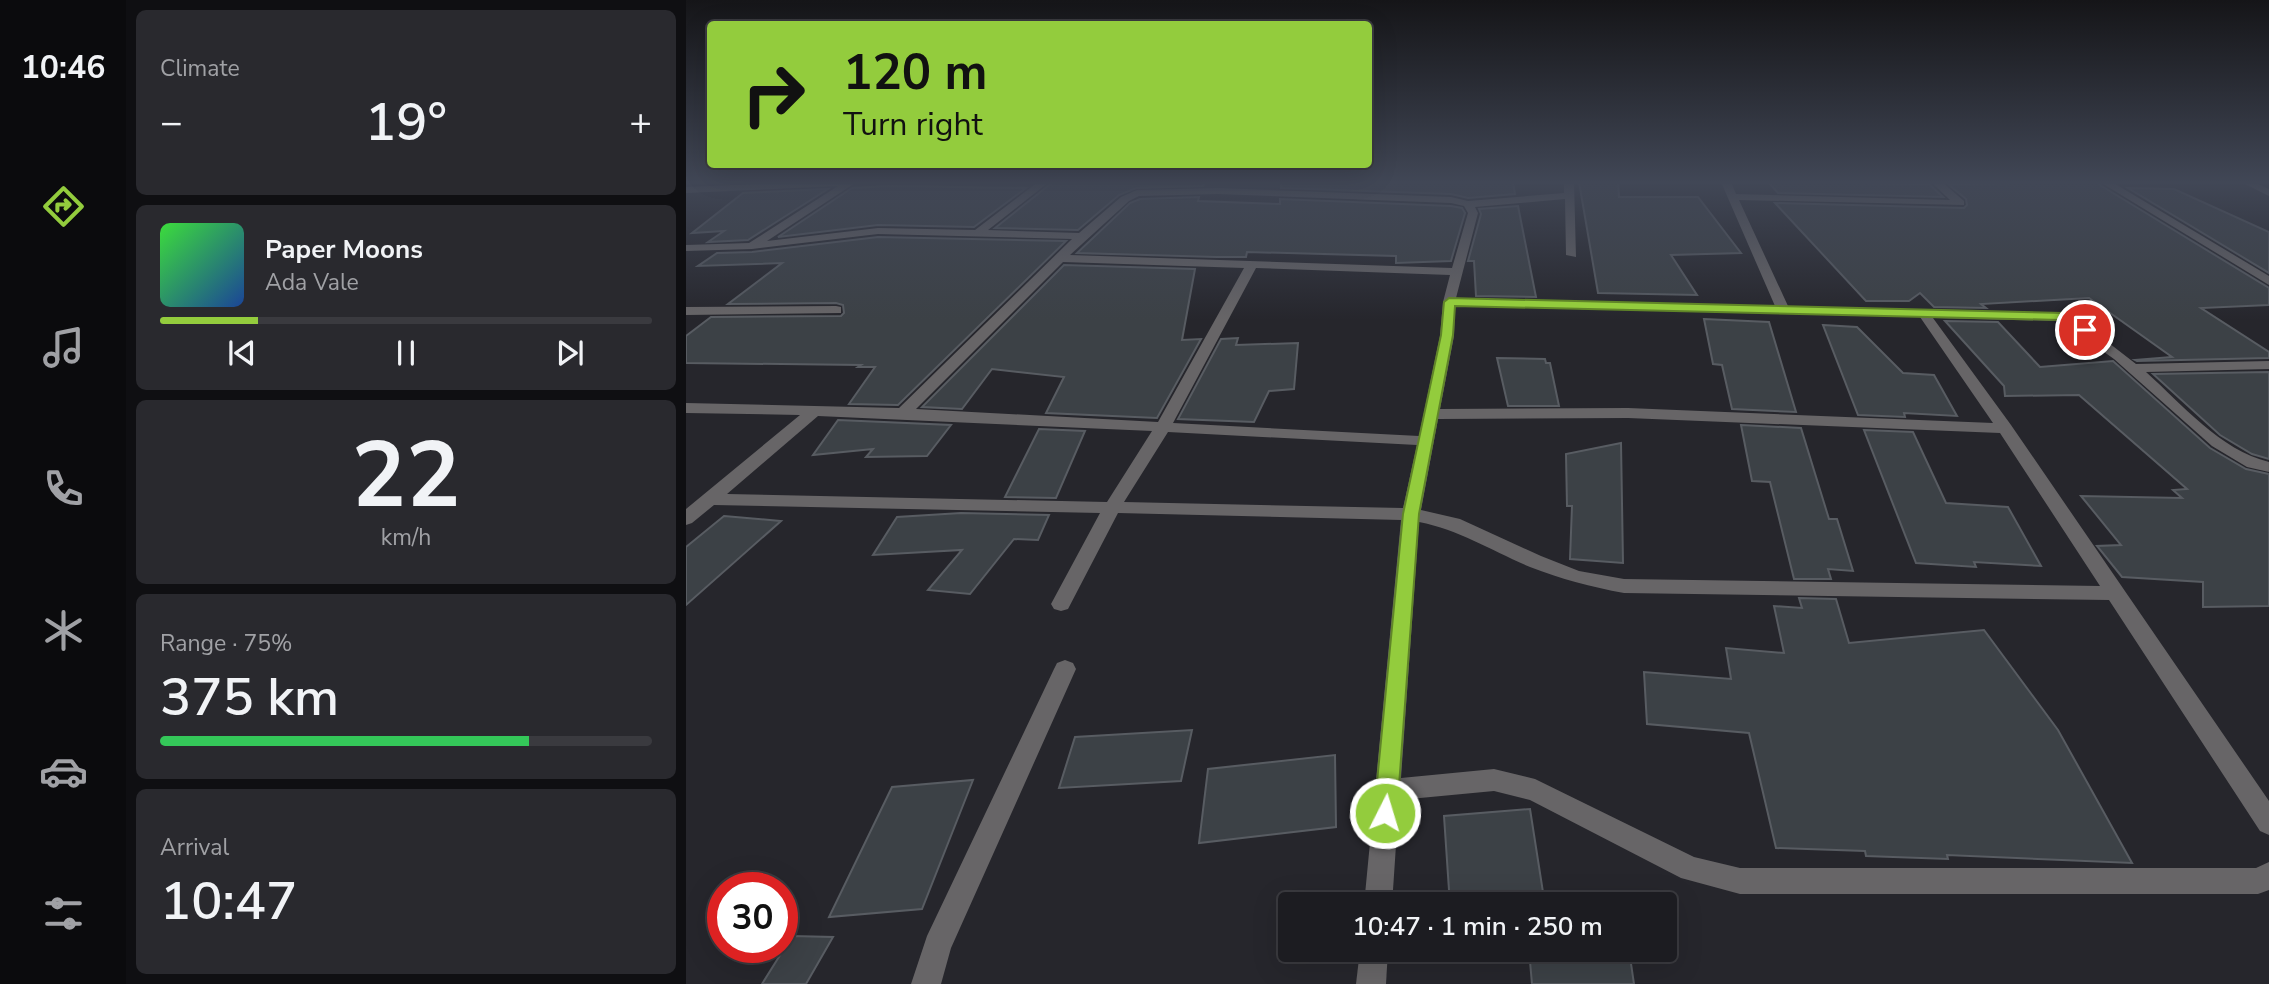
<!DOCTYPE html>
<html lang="en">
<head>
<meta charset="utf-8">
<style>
  :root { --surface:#1c1c21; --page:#29292e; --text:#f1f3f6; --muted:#a0a1a5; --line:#3a3a3f; --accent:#93cc3d }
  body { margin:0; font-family:"Nunito Sans",sans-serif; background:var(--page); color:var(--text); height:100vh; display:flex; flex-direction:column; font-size:26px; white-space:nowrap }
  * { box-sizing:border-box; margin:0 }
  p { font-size:23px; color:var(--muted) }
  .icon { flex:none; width:38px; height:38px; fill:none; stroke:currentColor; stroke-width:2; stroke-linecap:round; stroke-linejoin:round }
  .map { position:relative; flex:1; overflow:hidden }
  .details { display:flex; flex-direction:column; gap:10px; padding:10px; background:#0f0f12; width:560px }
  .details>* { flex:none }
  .banner { position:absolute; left:21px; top:21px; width:665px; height:147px; border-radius:7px; box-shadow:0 7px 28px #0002,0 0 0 2px var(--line); background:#93cc3d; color:#111; overflow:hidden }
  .speed { position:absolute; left:21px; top:872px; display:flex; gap:14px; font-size:35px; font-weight:700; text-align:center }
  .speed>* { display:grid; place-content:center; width:91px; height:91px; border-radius:50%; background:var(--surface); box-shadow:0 7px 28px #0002,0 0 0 2px var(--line); line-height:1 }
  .speed .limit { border:10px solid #d22; background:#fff; color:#111 }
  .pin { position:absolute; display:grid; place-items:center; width:60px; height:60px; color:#fff; margin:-30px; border:4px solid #fff; border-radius:50%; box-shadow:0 2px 7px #0007 }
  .me { position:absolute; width:77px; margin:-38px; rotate:5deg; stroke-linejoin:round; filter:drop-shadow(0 0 5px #0008) }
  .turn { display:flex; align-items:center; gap:24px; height:147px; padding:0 21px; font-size:32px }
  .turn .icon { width:91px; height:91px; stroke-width:2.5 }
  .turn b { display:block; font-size:49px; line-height:60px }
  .big { font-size:52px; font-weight:600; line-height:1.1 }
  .details .tile { flex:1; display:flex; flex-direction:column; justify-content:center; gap:10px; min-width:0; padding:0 24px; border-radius:10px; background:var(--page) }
  .details .dial { align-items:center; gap:0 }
  .dial b { font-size:91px; line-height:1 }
  .song { display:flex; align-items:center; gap:21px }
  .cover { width:84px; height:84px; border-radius:10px; background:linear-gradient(135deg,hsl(120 70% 55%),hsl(220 70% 35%)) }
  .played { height:7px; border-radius:4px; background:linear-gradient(90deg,var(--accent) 20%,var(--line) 20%) }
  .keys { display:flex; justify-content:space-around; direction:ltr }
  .heat { display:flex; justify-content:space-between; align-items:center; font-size:38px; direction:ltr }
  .charge { height:10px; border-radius:5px; background:linear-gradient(90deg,#34c759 75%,var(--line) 0) }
  .trip { position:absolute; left:592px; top:892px; width:399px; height:70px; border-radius:7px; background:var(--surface); box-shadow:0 7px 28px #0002,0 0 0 2px var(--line); font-weight:600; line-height:70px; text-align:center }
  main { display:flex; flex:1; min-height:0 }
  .menu { display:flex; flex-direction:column; width:126px; justify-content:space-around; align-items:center; background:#0b0b0d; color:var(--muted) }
  .menu .icon { width:49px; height:49px }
  .menu .current { color:var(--accent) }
  .menu b { font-size:32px; color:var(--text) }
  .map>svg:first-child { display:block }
  .building { fill:#3c4146; stroke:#585c62; stroke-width:2 }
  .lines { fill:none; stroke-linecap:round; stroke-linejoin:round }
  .minor { fill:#676567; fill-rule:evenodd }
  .route { fill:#93cc3d; stroke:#608528; stroke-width:2 }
</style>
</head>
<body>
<main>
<nav class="menu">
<b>10:46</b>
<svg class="icon current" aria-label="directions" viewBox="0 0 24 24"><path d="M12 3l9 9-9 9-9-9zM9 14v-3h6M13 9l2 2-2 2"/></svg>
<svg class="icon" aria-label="music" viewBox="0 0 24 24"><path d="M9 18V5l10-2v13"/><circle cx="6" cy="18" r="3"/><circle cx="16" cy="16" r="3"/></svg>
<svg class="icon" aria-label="phone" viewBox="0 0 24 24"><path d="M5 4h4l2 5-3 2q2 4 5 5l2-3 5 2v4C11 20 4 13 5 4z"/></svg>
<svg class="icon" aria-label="climate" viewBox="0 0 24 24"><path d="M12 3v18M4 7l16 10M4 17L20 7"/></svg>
<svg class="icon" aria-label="car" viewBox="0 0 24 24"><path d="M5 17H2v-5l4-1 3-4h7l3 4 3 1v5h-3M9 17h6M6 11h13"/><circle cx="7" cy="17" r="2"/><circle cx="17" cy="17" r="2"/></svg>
<svg class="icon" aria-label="filters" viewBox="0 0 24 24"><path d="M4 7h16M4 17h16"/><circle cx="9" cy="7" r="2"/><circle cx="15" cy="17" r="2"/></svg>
</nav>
<section class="details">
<div class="tile"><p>Climate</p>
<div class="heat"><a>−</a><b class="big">19°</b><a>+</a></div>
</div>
<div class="tile">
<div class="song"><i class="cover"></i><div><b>Paper Moons</b><p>Ada Vale</p></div></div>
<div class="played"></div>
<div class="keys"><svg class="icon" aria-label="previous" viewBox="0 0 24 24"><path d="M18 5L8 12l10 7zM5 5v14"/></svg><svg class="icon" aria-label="pause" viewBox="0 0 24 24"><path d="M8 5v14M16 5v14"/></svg><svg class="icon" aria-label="next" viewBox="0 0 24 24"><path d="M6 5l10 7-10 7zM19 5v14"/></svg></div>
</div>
<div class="tile dial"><b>22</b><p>km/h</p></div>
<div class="tile"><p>Range · 75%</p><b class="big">375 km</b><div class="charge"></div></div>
<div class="tile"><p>Arrival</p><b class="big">10:47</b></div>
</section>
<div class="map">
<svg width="1583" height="984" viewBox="0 0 1583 984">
  <rect width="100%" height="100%" fill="#26262c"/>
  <g class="building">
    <path d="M367,182H519L517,186L450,188L433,195L392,230L309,228Z"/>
    <path d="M595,182H827L829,194L782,198L765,194L595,188Z"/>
    <path d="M893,182H932L933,197H1012L1055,253L985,255L1011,295L912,293Z"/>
    <path d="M1082,182L1243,184L1257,197L1092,193Z"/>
    <path d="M1409,182L1583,288V305L1515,308L1583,352V358L1451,361L1449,360L1486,357L1403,298L1295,304L1300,308L1248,307L1234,293L1223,301H1180L1089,203L1278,208L1281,205L1280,199L1262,184Z"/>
    <path d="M205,186L340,188L288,227L192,225L92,237L166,188Z"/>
    <path d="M1442,188L1488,189L1583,232V273Z"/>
    <path d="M142,189L62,240L22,242L38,231L6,233L57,193Z"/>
    <path d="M513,197L512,201L594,204V199L765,206L776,208L779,213L765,261L710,263V256L561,252L560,257H530L391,253L444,203L454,199Z"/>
    <path d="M832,206L850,297L790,296L788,261H782L795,214L793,209Z"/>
    <path d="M192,237L380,241L212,405L163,404L189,367H172L175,365L0,363V336L25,317L155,316L158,313L157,305L150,303L42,304L96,263L12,266L31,253L66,252Z"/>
    <path d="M378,265L509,269L496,340L515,339L471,418L360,413L378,377L306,369L276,409L236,407Z"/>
    <path d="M1018,319L1083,322L1110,412L1046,409L1036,365L1027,364Z"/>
    <path d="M1259,321L1312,322L1354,367L1427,361L1524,448L1560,469L1583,474V606L1517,607V582L1436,577L1411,546L1435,545L1395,496L1496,498L1487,490L1501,489L1393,395L1319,396L1318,386Z"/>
    <path d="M1137,325L1171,327L1217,373L1248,375L1271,416L1218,413L1219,417L1172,415Z"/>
    <path d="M552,338L550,345L612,343L608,389L583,391L568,422L492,419L535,339Z"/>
    <path d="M811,358L859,359L860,363H864L873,406H822Z"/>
    <path d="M1583,372V459L1566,454L1534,435L1467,374Z"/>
    <path d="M152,420L265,425L241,456L180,457L187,449L127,455Z"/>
    <path d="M1055,425L1115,428L1143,519H1151L1167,571L1142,569L1145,579H1108L1084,482L1066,481Z"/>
    <path d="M353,429L399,431L370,498L319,497Z"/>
    <path d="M1178,430L1227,432L1260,503L1322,507L1355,566L1288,562L1290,567L1230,563Z"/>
    <path d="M935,443L937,563L884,559L886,506H881L880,454Z"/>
    <path d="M275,513L363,515L352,540L328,539L284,594L242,590L276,550L187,555L211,517Z"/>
    <path d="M38,516L95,521L0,605V547Z"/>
    <path d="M1113,598L1150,599L1163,643L1298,630L1372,730L1446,863L1261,855L1262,859L1180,856L1179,851L1090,848L1063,733L961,724L958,672L1045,679L1040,648L1098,653L1088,606L1116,608Z"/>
    <path d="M506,730L495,781L373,788L389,737Z"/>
    <path d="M649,755L650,827L513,843L522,769Z"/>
    <path d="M287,780L236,909L143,917L206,787Z"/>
    <path d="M844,809L859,905H764L758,816Z"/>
    <path d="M106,936L147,937L120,984H76Z"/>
    <path d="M843,950H943L948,984H846Z"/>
  </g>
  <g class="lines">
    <g class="minor">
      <path d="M116,182L169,183L81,241L192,228L289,230L352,182H363L302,230L393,233L435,197L451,190L532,188L765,197L782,201L878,193V182H888L890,257L880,255L879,199L789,207L792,213L770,298L1089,306L1035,182H1045L1050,194L1264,200L1245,182H1256L1278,201V205L1053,200L1102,306L1377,313L1410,333L1450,364L1583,361V369L1460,372C1496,404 1534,450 1583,462V472L1561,467L1526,446L1428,359L1374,321L1247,318L1325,425L1583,801V835L1574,831L1423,600L938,593C905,587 875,579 844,567C806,551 774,530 733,522L715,778L808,769L849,779L1008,857L1054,868H1570L1583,862V890L1572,894H1054L995,878L844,800L808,791L713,800L706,905H678L715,520L432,513L382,609L375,611L368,609L365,604L414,513L28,505L6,523L0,525V509L114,415L0,413V403L213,408L386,239L192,234L66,249L0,251V245L63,243L152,186L0,193V187ZM532,194L765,203L778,206L782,213L766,268L384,255L443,201L453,196ZM377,262L558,268L472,422L230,409ZM570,268L764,275L757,302L754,336L733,436L487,423ZM769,306L1234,317L1307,423L942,408L754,409L768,336ZM132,416L466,431L421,502L41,494ZM942,418L1314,433L1414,586L938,579L893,571L855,556L774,519L735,510L752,419ZM482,432L731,445L717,508L438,502Z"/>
      <path d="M1414,182H1426L1583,276V285Z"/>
      <path d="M1555,182H1568L1583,189V196Z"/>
      <path d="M150,306L155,307V313L0,315V307Z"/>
      <path d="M379,660L387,663L390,669L265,948L255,984H225L241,936L368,669L371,663Z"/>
      <path d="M674,950H702L700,984H670Z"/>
    </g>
  </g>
  <linearGradient id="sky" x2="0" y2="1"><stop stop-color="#151518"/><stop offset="0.57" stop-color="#414756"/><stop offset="1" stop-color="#414756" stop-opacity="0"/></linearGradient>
  <rect width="1583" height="320" fill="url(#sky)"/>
  <path class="route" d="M763,298L1377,313L1405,330L1395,333L1374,320L769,306L767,335L733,514L711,813L708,821L699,824L691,821L688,813L717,514L755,335L758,302Z"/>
</svg>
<div class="speed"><div class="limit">30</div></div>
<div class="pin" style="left:1399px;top:330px;background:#d93025"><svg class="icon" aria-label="arrive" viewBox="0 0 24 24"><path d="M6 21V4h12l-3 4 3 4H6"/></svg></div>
<svg class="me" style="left:699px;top:813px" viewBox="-20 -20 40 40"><circle r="17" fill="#93cc3d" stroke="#fff" stroke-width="3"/><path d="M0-11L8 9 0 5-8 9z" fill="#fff"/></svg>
<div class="trip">10:47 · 1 min · 250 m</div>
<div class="banner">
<div class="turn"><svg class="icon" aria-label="right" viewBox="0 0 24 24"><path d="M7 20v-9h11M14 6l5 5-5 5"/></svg><div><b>120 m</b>Turn right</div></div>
</div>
</div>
</main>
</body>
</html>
